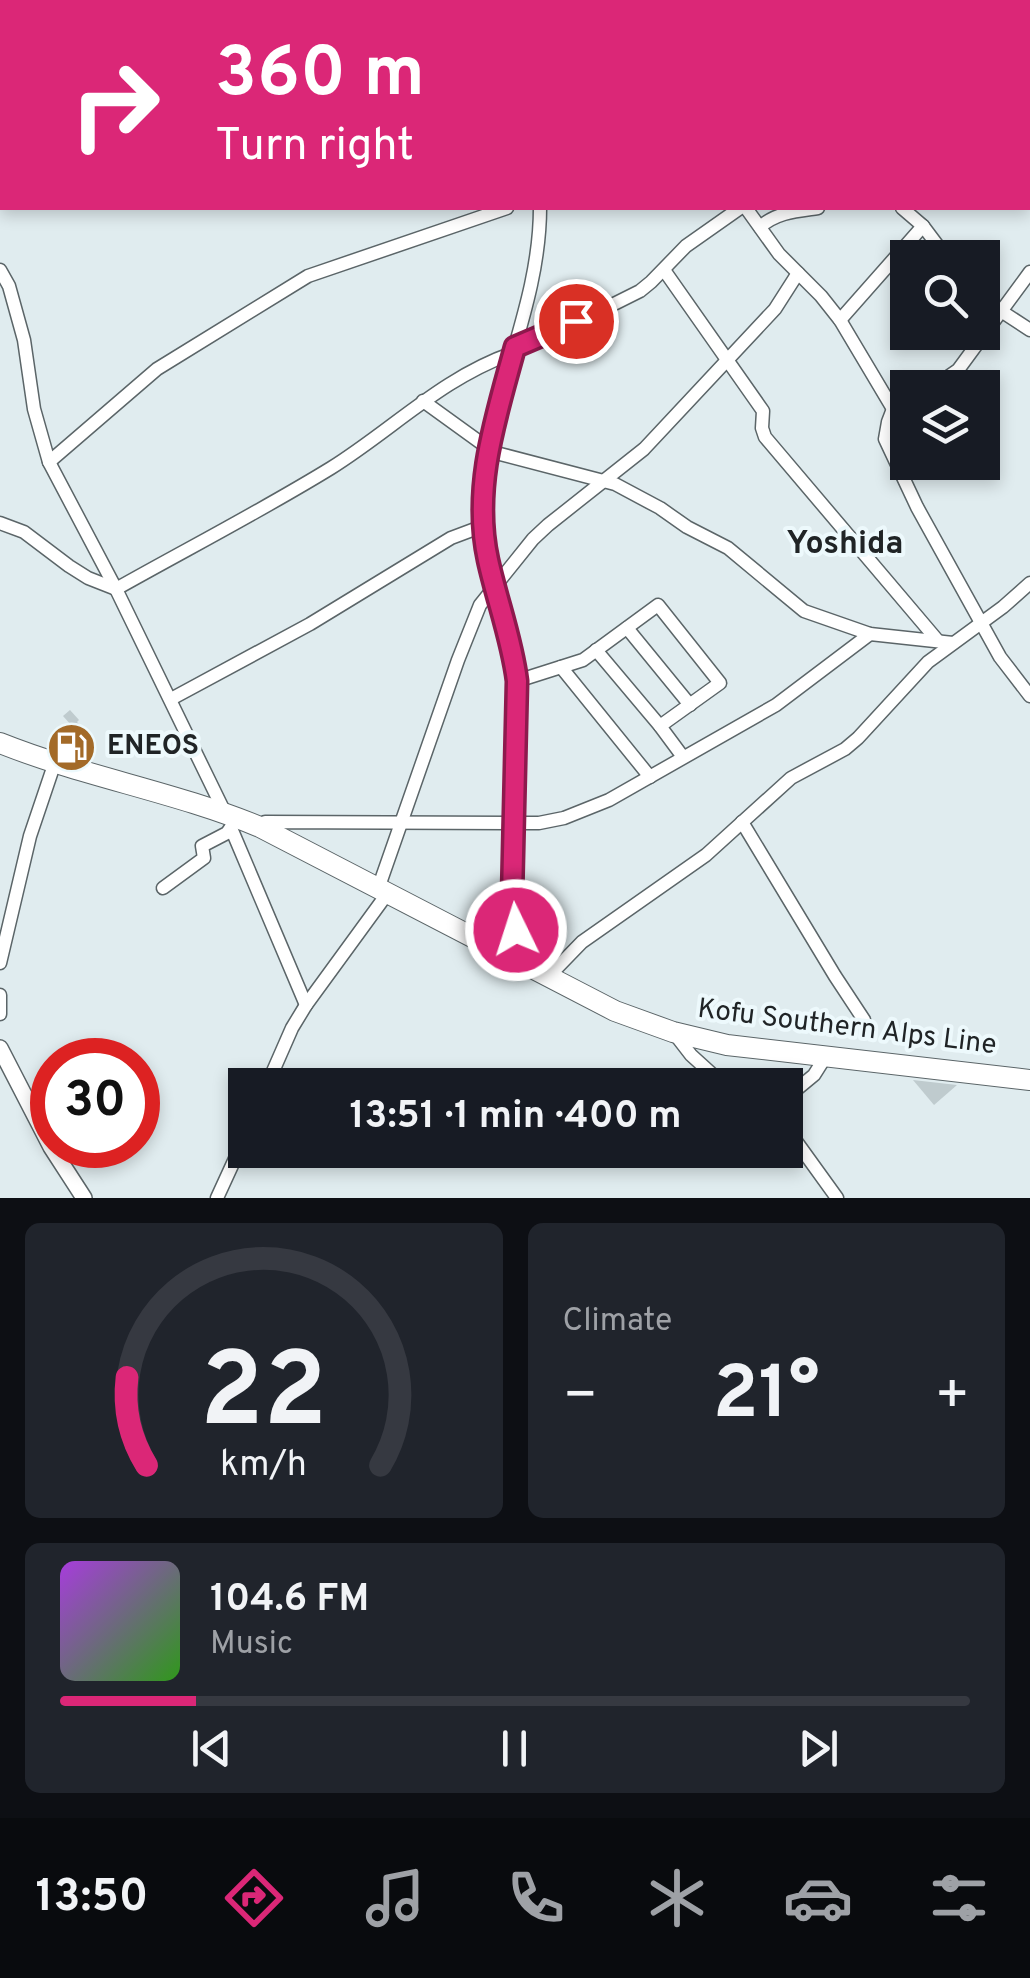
<!DOCTYPE html>
<html lang="en">
<head>
<meta charset="utf-8">
<style>
  :root { --surface:#171b24; --page:#20242c; --text:#f1f3f6; --muted:#9ea1a6; --line:#363941; --accent:#db2777 }
  body { margin:0; font-family:Overpass,sans-serif; background:var(--page); color:var(--text); height:100vh; display:flex; flex-direction:column; font-size:38px; white-space:nowrap }
  * { box-sizing:border-box; margin:0 }
  p { font-size:32px; color:var(--muted) }
  .icon { flex:none; width:55px; height:55px; fill:none; stroke:currentColor; stroke-width:2; stroke-linecap:round; stroke-linejoin:round }
  .map { position:relative; height:1198px; overflow:hidden }
  .sheet { display:flex; flex-direction:column; gap:25px; padding:25px; background:#0d0f14; flex:1 }
  .sheet>* { flex:none }
  .guide { position:absolute; left:0px; top:0px; width:1030px; height:210px; box-shadow:0 5px 15px #0003; background:#db2777; color:#fff; overflow:hidden }
  .tools { position:absolute; left:890px; top:240px; display:grid; gap:20px }
  .tools a { display:grid; place-items:center; width:110px; height:110px; border-radius:0px; background:var(--surface); box-shadow:0 5px 15px #0003; font-size:50px }
  .speed { position:absolute; left:30px; top:1038px; display:flex; gap:20px; font-size:50px; font-weight:700; text-align:center }
  .speed>* { display:grid; place-content:center; width:130px; height:130px; border-radius:50%; background:var(--surface); box-shadow:0 5px 15px #0003; line-height:1 }
  .speed .limit { border:15px solid #d22; background:#fff; color:#111 }
  .pin { position:absolute; display:grid; place-items:center; width:85px; height:85px; color:#fff; margin:-42px; border:5px solid #fff; border-radius:50%; box-shadow:0 2px 10px #0007 }
  .me { position:absolute; width:110px; margin:-55px; rotate:356deg; stroke-linejoin:round; filter:drop-shadow(0 0 8px #0008) }
  .turn { display:flex; align-items:center; gap:35px; height:210px; padding:0 50px; font-size:45px }
  .turn .icon { width:130px; height:130px; stroke-width:2.5 }
  .turn b { display:block; font-size:70px; line-height:85px }
  .big { font-size:75px; font-weight:700; line-height:1.1 }
  .sheet .card { flex:1; display:flex; flex-direction:column; justify-content:center; gap:15px; min-width:0; padding:0 35px; border-radius:15px; background:var(--page) }
  .sheet .dial { align-items:center; gap:0 }
  .dial svg { height:260px; overflow:visible; fill:none; stroke:var(--line); stroke-width:7; stroke-linecap:round; text-anchor:middle }
  .dial text { fill:var(--text); stroke:none }
  .song { display:flex; align-items:center; gap:30px }
  .cover { width:120px; height:120px; border-radius:15px; background:linear-gradient(135deg,hsl(280 70% 55%),hsl(110 70% 35%)) }
  .played { height:10px; border-radius:5px; background:linear-gradient(90deg,var(--accent) 15%,var(--line) 15%) }
  .keys { display:flex; justify-content:space-around; direction:ltr }
  .heat { display:flex; justify-content:space-between; align-items:center; font-size:55px; direction:ltr }
  .sheet .tiles { flex:1; display:grid; gap:25px; grid-template-columns:1fr 1fr }
  .card:last-child { grid-column:span 2 }
  .trip { position:absolute; left:228px; top:1068px; width:575px; height:100px; border-radius:0px; background:var(--surface); box-shadow:0 5px 15px #0003; font-weight:700; line-height:100px; text-align:center }
  .tabs { display:flex; height:160px; justify-content:space-around; align-items:center; background:#090b0e; color:var(--muted) }
  .tabs .icon { width:70px; height:70px }
  .tabs .current { color:var(--accent) }
  .tabs b { font-size:45px; color:var(--text) }
  .map>svg:first-child { display:block }
  .building { fill:#bfcbce }
  .lines { fill:none; stroke-linecap:round; stroke-linejoin:round }
  .minor-casing { stroke:#5b6568; stroke-width:15 }
  .tertiary-casing { stroke:#5b6568; stroke-width:18 }
  .primary-casing { stroke:#5b6568; stroke-width:22 }
  .minor { stroke:#fff; stroke-width:12 }
  .tertiary { stroke:#fff; stroke-width:15 }
  .primary { stroke:#fff; stroke-width:20 }
  .route-casing { stroke:#8e194d; stroke-width:25 }
  .route { stroke:#db2777; stroke-width:18 }
  .labels { text-anchor:middle; dominant-baseline:central; stroke-width:8; stroke-linejoin:round; paint-order:stroke }
  .poi-label { font-size:28px; font-weight:bold; fill:#202426; stroke:#edf9fc; text-anchor:start }
  .street-label { font-size:28px; fill:#202426; stroke:#edf9fc }
  .quarter-label { font-size:32px; font-weight:bold; fill:#202426; stroke:#edf9fc }
</style>
</head>
<body>
<div class="map">
<svg width="1030" height="1198" viewBox="0 0 1030 1198">
  <rect width="100%" height="100%" fill="#e0ecef"/>
  <g class="building">
    <path d="M70,710L79,720L77,722L88,734L77,744L84,746L82,755L58,747L61,738L67,740L72,726L63,716Z"/>
    <path d="M913,1080L957,1085L934,1105Z"/>
  </g>
  <g class="lines">
    <defs>
      <g id="minor">
        <path d="M62,0L64,2"/>
        <path d="M447,0L449,2"/>
        <path d="M515,0L516,2"/>
        <path d="M869,0L872,2"/>
        <path d="M843,2L845,0"/>
        <path d="M952,2L955,0"/>
        <path d="M1028,60L1030,61"/>
        <path d="M1028,97L1030,90"/>
        <path d="M1028,134L1030,136"/>
        <path d="M746,208L779,254L821,296L840,320L893,409"/>
        <path d="M902,208L923,226L947,258"/>
        <path d="M760,227C777,212 797,211 818,208"/>
        <path d="M0,270L9,286L24,340L34,409L49,462L116,589L225,813"/>
        <path d="M664,270L763,411L762,428L765,437L938,641"/>
        <path d="M982,295L1001,311L1030,330"/>
        <path d="M840,320L923,226"/>
        <path d="M515,347L606,308L640,291L651,282L686,246L740,208"/>
        <path d="M932,388L958,370L1030,272"/>
        <path d="M423,401L488,448L500,454L615,484L660,508L687,527L728,548L804,611L870,634L953,643"/>
        <path d="M908,401L893,409L888,422L885,439L917,507L1000,657L1030,696"/>
        <path d="M49,462L157,369L308,276L507,208"/>
        <path d="M0,523L24,532L69,566L88,578L116,589C187,549 261,511 331,468C392,430 443,377 513,353"/>
        <path d="M627,628L690,705"/>
        <path d="M596,650L660,726L683,757"/>
        <path d="M561,667L650,777"/>
        <path d="M517,681L583,660L658,605L720,683L660,726"/>
        <path d="M171,699L310,624L451,538L483,526"/>
        <path d="M742,822L835,976L864,1020"/>
        <path d="M260,827L265,822L539,823L564,818L609,800L776,705L870,634"/>
        <path d="M231,828L306,1005"/>
        <path d="M163,888L204,858L202,846L227,833L233,824"/>
        <path d="M378,889L458,660L480,605L533,539L548,525L644,449L775,309L798,273"/>
        <path d="M519,962L513,897L517,681C509,618 479,558 483,493C489,394 540,307 540,208"/>
        <path d="M0,963L30,836L55,762"/>
        <path d="M548,977L582,942L706,855L791,778L845,749L858,738L928,662L1003,607L1030,583"/>
        <path d="M0,995V1014"/>
        <path d="M674,1033L691,1055L724,1085"/>
        <path d="M267,1085L292,1028L306,1005L387,894"/>
        <path d="M785,1099L814,1075L826,1056"/>
        <path d="M785,1130L793,1137L837,1198"/>
        <path d="M217,1198L245,1137"/>
      </g>
      <path id="tertiary" d="M0,1048L51,1147L84,1198"/>
      <path id="primary" d="M0,743C85,777 176,792 260,827L615,1011L673,1032L727,1045L1030,1080"/>
    </defs>
    <use href="#minor" class="minor-casing"/>
    <use href="#tertiary" class="tertiary-casing"/>
    <use href="#primary" class="primary-casing"/>
    <use href="#minor" class="minor"/>
    <use href="#tertiary" class="tertiary"/>
    <use href="#primary" class="primary"/>
  </g>
  <g class="lines">
    <defs>
      <path id="route" d="M516,930L512,897L517,681C512,640 497,601 488,560C472,487 496,417 515,347L576,321"/>
    </defs>
    <use href="#route" class="route-casing"/>
    <use href="#route" class="route"/>
  </g>
  <defs>
    <symbol id="fuel-disc" viewBox="-11 -11 22 22"><circle r="9.5" fill="#a36a28" stroke="#edf9fc"/><path d="M-5.5-6h7V0h2V4h1.3V-2.5L3-4.5l.8-.8L6-3V5H2.5V1h-1V6h-7ZM-4.2-4.7v3.2H.2V-4.7Z" fill="#fff"/></symbol>
  </defs>
  <g fill-rule="evenodd">
    <use href="#fuel-disc" x="44" y="720" width="55" height="55"/>
  </g>
  <g class="labels">
    <g class="poi-label">
      <text x="107" y="747">ENEOS</text>
    </g>
    <g class="street-label">
      <text transform="translate(847 1028) rotate(7)">Kofu Southern Alps Line</text>
    </g>
    <g class="quarter-label">
      <text x="845" y="545">Yoshida</text>
    </g>
  </g>
</svg>
<div class="tools">
<a><svg class="icon" aria-label="search" viewBox="0 0 24 24"><circle cx="10" cy="10" r="6"/><path d="M15 15l6 6"/></svg></a>
<a><svg class="icon" aria-label="layers" viewBox="0 0 24 24"><path d="M12 4l9 5-9 5-9-5zM3 14l9 5 9-5"/></svg></a>
</div>
<div class="speed"><div class="limit">30</div></div>
<div class="pin" style="left:576px;top:321px;background:#d93025"><svg class="icon" aria-label="arrive" viewBox="0 0 24 24"><path d="M6 21V4h12l-3 4 3 4H6"/></svg></div>
<svg class="me" style="left:516px;top:930px" viewBox="-20 -20 40 40"><circle r="17" fill="#db2777" stroke="#fff" stroke-width="3"/><path d="M0-11L8 9 0 5-8 9z" fill="#fff"/></svg>
<div class="trip">13:51 · 1 min · 400 m</div>
<div class="guide">
<div class="turn"><svg class="icon" aria-label="right" viewBox="0 0 24 24"><path d="M7 20v-9h11M14 6l5 5-5 5"/></svg><div><b>360 m</b>Turn right</div></div>
</div>
</div>
<section class="sheet">
<div class="tiles">
<div class="card dial"><svg viewBox="0 0 100 80">
<path d="M14 69A42 42 0 1 1 86 69"/>
<path d="M14 69A42 42 0 0 1 8 42" stroke="#db2777"/>
<text x="50" y="56" font-size="32" font-weight="700">22</text>
<text x="50" y="72" font-size="11">km/h</text>
</svg></div>
<div class="card"><p>Climate</p>
<div class="heat"><a>−</a><b class="big">21°</b><a>+</a></div>
</div>
<div class="card">
<div class="song"><i class="cover"></i><div><b>104.6 FM</b><p>Music</p></div></div>
<div class="played"></div>
<div class="keys"><svg class="icon" aria-label="previous" viewBox="0 0 24 24"><path d="M18 5L8 12l10 7zM5 5v14"/></svg><svg class="icon" aria-label="pause" viewBox="0 0 24 24"><path d="M8 5v14M16 5v14"/></svg><svg class="icon" aria-label="next" viewBox="0 0 24 24"><path d="M6 5l10 7-10 7zM19 5v14"/></svg></div>
</div>
</div>
</section>
<nav class="tabs">
<b>13:50</b>
<svg class="icon current" aria-label="directions" viewBox="0 0 24 24"><path d="M12 3l9 9-9 9-9-9zM9 14v-3h6M13 9l2 2-2 2"/></svg>
<svg class="icon" aria-label="music" viewBox="0 0 24 24"><path d="M9 18V5l10-2v13"/><circle cx="6" cy="18" r="3"/><circle cx="16" cy="16" r="3"/></svg>
<svg class="icon" aria-label="phone" viewBox="0 0 24 24"><path d="M5 4h4l2 5-3 2q2 4 5 5l2-3 5 2v4C11 20 4 13 5 4z"/></svg>
<svg class="icon" aria-label="climate" viewBox="0 0 24 24"><path d="M12 3v18M4 7l16 10M4 17L20 7"/></svg>
<svg class="icon" aria-label="car" viewBox="0 0 24 24"><path d="M5 17H2v-5l4-1 3-4h7l3 4 3 1v5h-3M9 17h6M6 11h13"/><circle cx="7" cy="17" r="2"/><circle cx="17" cy="17" r="2"/></svg>
<svg class="icon" aria-label="filters" viewBox="0 0 24 24"><path d="M4 7h16M4 17h16"/><circle cx="9" cy="7" r="2"/><circle cx="15" cy="17" r="2"/></svg>
</nav>
</body>
</html>
